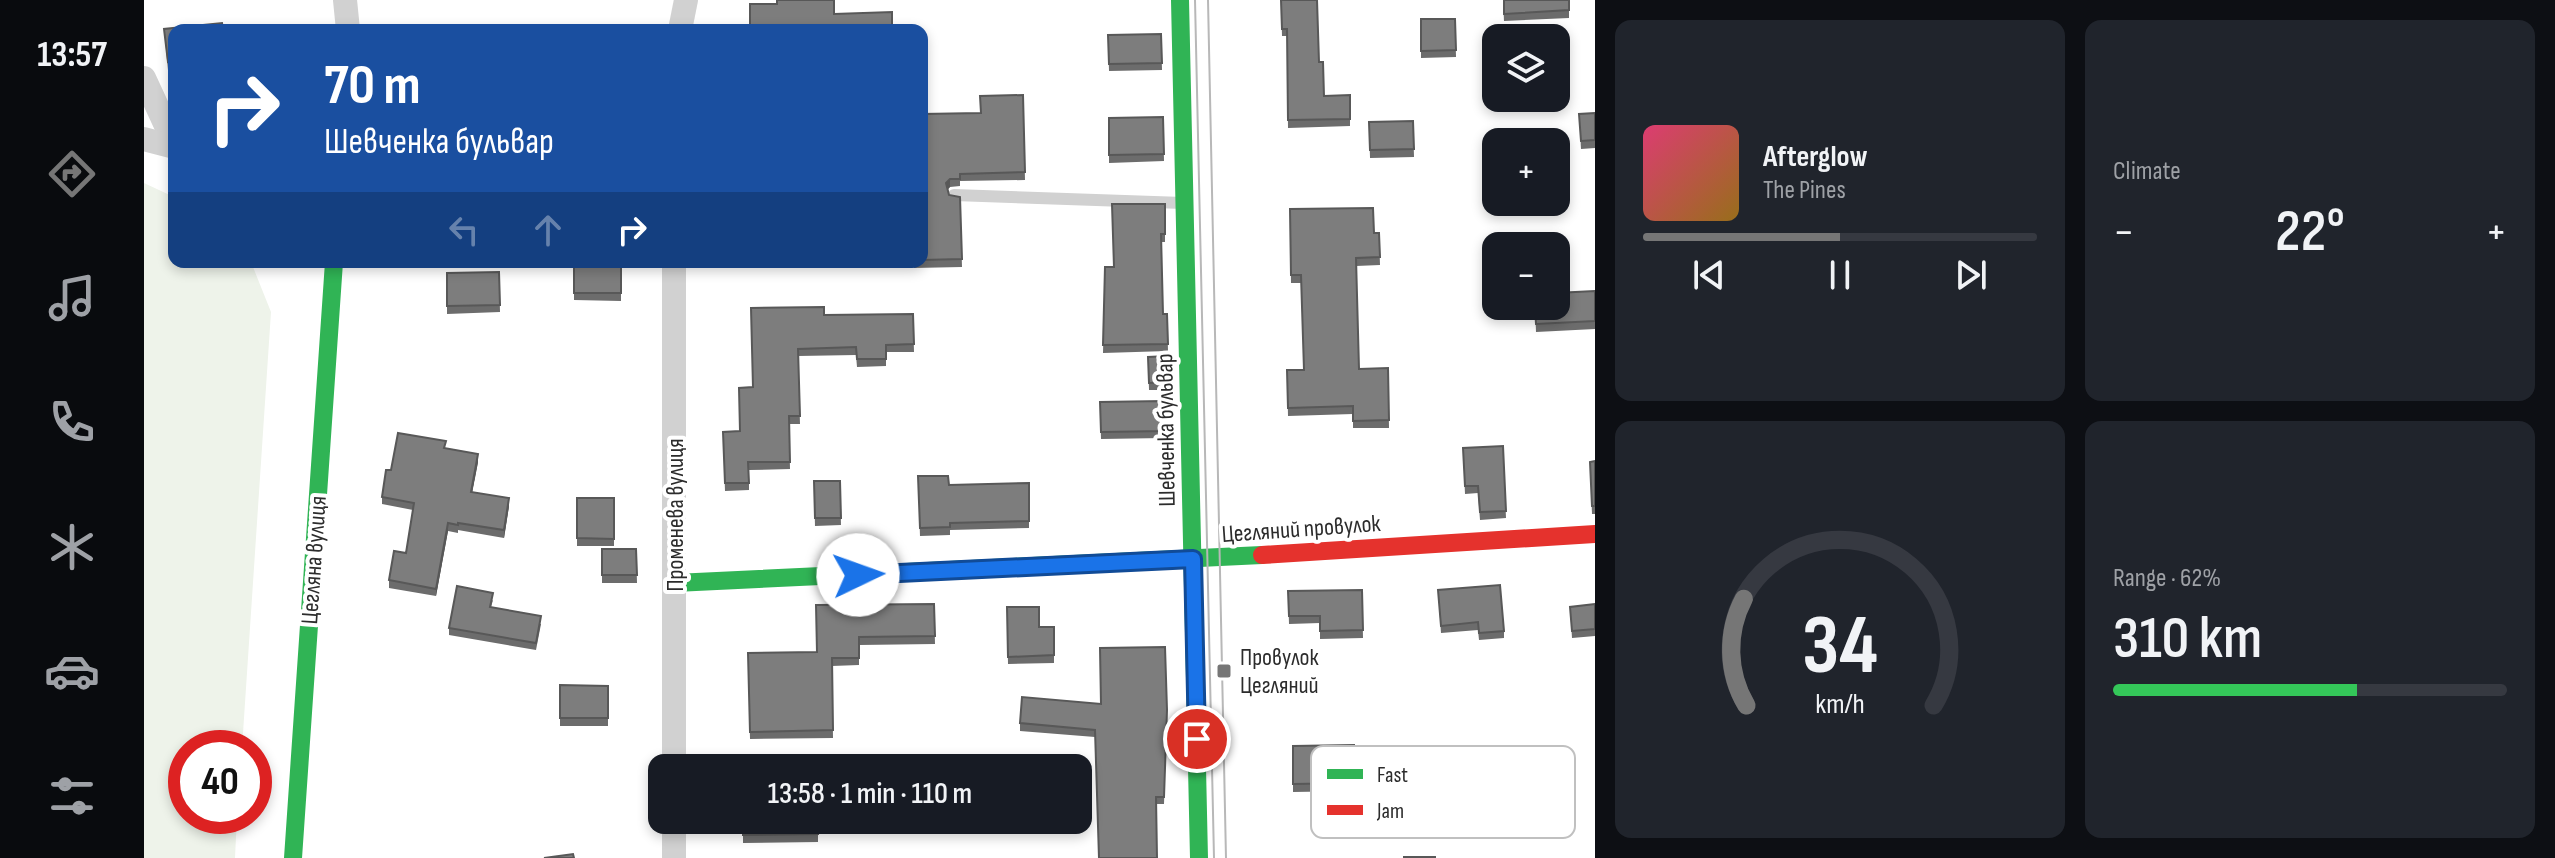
<!DOCTYPE html>
<html lang="en">
<head>
<meta charset="utf-8">
<style>
  :root { --surface:#171b24; --page:#20242c; --text:#f1f3f6; --muted:#9ea1a6; --line:#363941; --accent:#767676 }
  body { margin:0; font-family:"Sofia Sans Condensed",sans-serif; background:var(--page); color:var(--text); height:100vh; display:flex; flex-direction:column; font-size:30px; white-space:nowrap }
  * { box-sizing:border-box; margin:0 }
  p { font-size:26px; color:var(--muted) }
  .icon { flex:none; width:44px; height:44px; fill:none; stroke:currentColor; stroke-width:2; stroke-linecap:round; stroke-linejoin:round }
  .map { position:relative; flex:1; overflow:hidden }
  .details { display:flex; flex-direction:column; gap:20px; padding:20px; background:#0d0f14; width:960px }
  .details>* { flex:none }
  .guide { position:absolute; left:24px; top:24px; width:760px; height:244px; border-radius:16px; box-shadow:0 4px 12px #0003; background:#1a4fa0; color:#fff; overflow:hidden }
  .buttons { position:absolute; left:1338px; top:24px; display:grid; gap:16px }
  .buttons a { display:grid; place-items:center; width:88px; height:88px; border-radius:16px; background:var(--surface); box-shadow:0 4px 12px #0003; font-size:40px }
  .speed { position:absolute; left:24px; top:730px; display:flex; gap:16px; font-size:40px; font-weight:700; text-align:center }
  .speed>* { display:grid; place-content:center; width:104px; height:104px; border-radius:50%; background:var(--surface); box-shadow:0 4px 12px #0003; line-height:1 }
  .speed .limit { border:12px solid #d22; background:#fff; color:#111 }
  .pin { position:absolute; display:grid; place-items:center; width:68px; height:68px; color:#fff; margin:-34px; border:4px solid #fff; border-radius:50%; box-shadow:0 2px 8px #0007 }
  .me { position:absolute; width:88px; margin:-44px; rotate:87deg; stroke-linejoin:round; filter:drop-shadow(0 0 6px #0008) }
  .turn { display:flex; align-items:center; gap:28px; height:168px; padding:0 24px; font-size:36px }
  .turn .icon { width:104px; height:104px; stroke-width:2.5 }
  .turn b { display:block; font-size:56px; line-height:68px }
  .lanes { display:flex; align-items:center; height:76px; padding:0 24px; background:#0003; justify-content:center; gap:40px; direction:ltr }
  .lanes .off { opacity:.35 }
  .big { font-size:60px; font-weight:600; line-height:1.1 }
  .details .tile { flex:1; display:flex; flex-direction:column; justify-content:center; gap:12px; min-width:0; padding:0 28px; border-radius:16px; background:var(--page) }
  .details .dial { align-items:center; gap:0 }
  .dial svg { height:208px; overflow:visible; fill:none; stroke:var(--line); stroke-width:7; stroke-linecap:round; text-anchor:middle }
  .dial text { fill:var(--text); stroke:none }
  .song { display:flex; align-items:center; gap:24px }
  .cover { width:96px; height:96px; border-radius:12px; background:linear-gradient(135deg,hsl(340 70% 55%),hsl(40 70% 35%)) }
  .played { height:8px; border-radius:4px; background:linear-gradient(90deg,var(--accent) 50%,var(--line) 50%) }
  .keys { display:flex; justify-content:space-around; direction:ltr }
  .heat { display:flex; justify-content:space-between; align-items:center; font-size:44px; direction:ltr }
  .charge { height:12px; border-radius:6px; background:linear-gradient(90deg,#34c759 62%,var(--line) 0) }
  .details .tiles { flex:1; display:grid; gap:20px; grid-template-columns:repeat(2,1fr) }
  .trip { position:absolute; left:504px; top:754px; width:444px; height:80px; border-radius:16px; background:var(--surface); box-shadow:0 4px 12px #0003; font-weight:600; line-height:80px; text-align:center }
  main { display:flex; flex:1; min-height:0 }
  .dock { display:flex; flex-direction:column; width:144px; justify-content:space-around; align-items:center; background:#090b0e; color:var(--muted) }
  .dock .icon { width:56px; height:56px }
  .dock .selected { color:var(--accent) }
  .dock b { font-size:36px; color:var(--text) }
  .map>svg:first-child { display:block }
  .green { fill:#eef3ea }
  .lines { fill:none; stroke-linecap:round; stroke-linejoin:round }
  .lane { stroke:#d1d1d1; stroke-width:12 }
  .street { stroke:#d1d1d1; stroke-width:24 }
  .fast { stroke:#30b455; stroke-width:18 }
  .jam { stroke:#e5322d; stroke-width:18 }
  .tram { stroke:#b8b8b8; stroke-width:2 }
  .wall { fill:#6c6c6c }
  .shaded-wall { fill:#585858 }
  .building { fill:#7d7d7d; stroke:#585858; stroke-width:2 }
  .route-casing { stroke:#114b97; stroke-width:20 }
  .route { stroke:#1a73e8; stroke-width:14 }
  .poi-dot { fill:#767676; stroke:#fff; stroke-width:3 }
  .labels { text-anchor:middle; dominant-baseline:central; stroke-width:8; stroke-linejoin:round; paint-order:stroke }
  .street-label { font-size:24px; fill:#2c2c2c; stroke:#fff }
  .poi-label { font-size:24px; fill:#2c2c2c; stroke:#fff; text-anchor:start }
  .key { fill:#fff; stroke:#c0c0c0; stroke-width:2 }
  .key-label { font-size:22px; fill:#2c2c2c }
</style>
</head>
<body>
<main>
<nav class="dock">
<b>13:57</b>
<svg class="icon selected" aria-label="directions" viewBox="0 0 24 24"><path d="M12 3l9 9-9 9-9-9zM9 14v-3h6M13 9l2 2-2 2"/></svg>
<svg class="icon" aria-label="music" viewBox="0 0 24 24"><path d="M9 18V5l10-2v13"/><circle cx="6" cy="18" r="3"/><circle cx="16" cy="16" r="3"/></svg>
<svg class="icon" aria-label="phone" viewBox="0 0 24 24"><path d="M5 4h4l2 5-3 2q2 4 5 5l2-3 5 2v4C11 20 4 13 5 4z"/></svg>
<svg class="icon" aria-label="climate" viewBox="0 0 24 24"><path d="M12 3v18M4 7l16 10M4 17L20 7"/></svg>
<svg class="icon" aria-label="car" viewBox="0 0 24 24"><path d="M5 17H2v-5l4-1 3-4h7l3 4 3 1v5h-3M9 17h6M6 11h13"/><circle cx="7" cy="17" r="2"/><circle cx="17" cy="17" r="2"/></svg>
<svg class="icon" aria-label="filters" viewBox="0 0 24 24"><path d="M4 7h16M4 17h16"/><circle cx="9" cy="7" r="2"/><circle cx="15" cy="17" r="2"/></svg>
</nav>
<div class="map">
<svg width="1451" height="858" viewBox="0 0 1451 858">
  <rect width="100%" height="100%" fill="#fff"/>
  <path class="green" d="M0,183L30,197V262H107L127,312L98,748H42V816H93L91,858H0Z"/>
  <g class="lines">
    <path class="lane" d="M810,195L1039,203"/>
    <g class="street">
      <path d="M201,0L204,30"/>
      <path d="M536,30L542,0"/>
      <path d="M0,78L30,143"/>
      <path d="M0,139L30,147"/>
      <path d="M530,768V262"/>
      <path d="M530,858V820"/>
    </g>
    <g class="fast">
      <path d="M1036,0L1055,858"/>
      <path d="M531,583L1118,555"/>
      <path d="M149,858L190,262"/>
    </g>
    <path class="jam" d="M1118,555L1451,534"/>
    <g class="tram">
      <path d="M1051,0L1070,858"/>
      <path d="M1064,0L1082,858"/>
    </g>
  </g>
  <g class="wall">
    <path d="M1137,0L1175,62L1180,96L1206,95V126L1144,128L1143,36H1138Z"/>
    <path d="M1359,0H1425V18L1360,21Z"/>
    <path d="M1277,19H1311L1312,57L1277,58Z"/>
    <path d="M20,29L30,30V69L24,70Z"/>
    <path d="M1017,34L1018,70L965,71L964,35Z"/>
    <path d="M879,95L881,180L816,181V186L806,187L803,190L805,195L816,197L818,267L770,268V262H778V114L837,113Z"/>
    <path d="M1451,113V148L1437,149L1435,114Z"/>
    <path d="M1019,117L1020,161L965,163V118Z"/>
    <path d="M1269,121L1270,157L1226,158L1225,122Z"/>
    <path d="M1021,204V242H1017L1019,314H1023L1024,351L959,353L961,267H970Z"/>
    <path d="M1146,209L1230,233H1235L1236,265L1212,266L1215,369L1244,368L1245,428H1209V414L1144,416L1143,370H1160L1157,283H1147Z"/>
    <path d="M430,262H477V301L430,300Z"/>
    <path d="M355,272L356,312L303,314V273Z"/>
    <path d="M1451,291V329L1392,332L1391,306Z"/>
    <path d="M769,314L770,352H742V366L713,367L712,355L654,356L656,424H645L646,469L605,470V490L581,491L579,432L596,431L608,387L680,315Z"/>
    <path d="M1024,356L1025,390H1005L1004,357Z"/>
    <path d="M1019,401L1020,438L957,439L956,402Z"/>
    <path d="M1359,446L1362,518L1336,520L1334,493L1321,494L1319,448Z"/>
    <path d="M302,448L334,462L328,492L365,506L360,538L314,530V533L304,531L292,596L245,588V580L262,553L269,510L238,504V497L247,470Z"/>
    <path d="M1451,461V514H1448L1446,462Z"/>
    <path d="M774,476L805,485L885,483V528L806,530V535L776,536Z"/>
    <path d="M670,481H696L697,525L671,526Z"/>
    <rect x="433" y="498" width="37" height="48"/>
    <path d="M458,549H492L493,583H458Z"/>
    <path d="M1218,590L1219,638L1176,639V623L1145,624L1144,591Z"/>
    <path d="M1294,590L1360,631V638L1335,640L1334,630L1297,633Z"/>
    <path d="M349,600L347,607L397,624L392,650L305,635V628Z"/>
    <path d="M790,604L791,644L715,645V665L688,666L689,738L606,739L604,653L673,652Z"/>
    <path d="M1451,604V636L1428,638L1426,607Z"/>
    <path d="M863,607L895,627H910V663L864,664Z"/>
    <path d="M416,685L464,686V726H416Z"/>
    <path d="M1023,717L1020,804H1012L951,737L876,731V723Z"/>
    <path d="M1210,745L1211,791L1149,792V746Z"/>
    <path d="M599,820H674V842L599,843Z"/>
  </g>
  <g class="shaded-wall">
    <path d="M806,179V187L802,191V183Z"/>
    <path d="M334,454V462L327,499V492Z"/>
    <path d="M365,498V506L360,538V530Z"/>
    <path d="M304,523V531L292,596V589Z"/>
  </g>
  <g class="building">
    <path d="M633,0H690V14L748,12V30H606V4H633Z"/>
    <path d="M1137,0H1173L1175,62H1179L1180,96L1206,95V119L1144,120L1143,29H1138Z"/>
    <path d="M1360,0H1425V10L1360,14Z"/>
    <path d="M1277,19H1311L1312,50L1277,51Z"/>
    <path d="M78,23L79,30H30V61L24,62L20,29Z"/>
    <path d="M1017,34L1018,63L965,64L964,35Z"/>
    <path d="M879,95L881,172L816,174V179H806L802,183L805,195L816,197L818,259L778,260V114L837,113L836,96Z"/>
    <path d="M1451,113V140L1437,141L1435,114Z"/>
    <path d="M1019,117L1020,154L965,155V118Z"/>
    <path d="M1269,121L1270,149L1226,150L1225,122Z"/>
    <path d="M968,204H1021V234H1017L1019,314H1023L1024,344L959,345L961,267H970Z"/>
    <path d="M1229,208L1230,233H1235L1236,257L1212,258L1215,369L1244,368L1245,420L1209,421V406L1144,408L1143,370H1160L1157,275H1147L1146,209Z"/>
    <rect x="430" y="262" width="47" height="31"/>
    <path d="M355,272L356,305L303,306V273Z"/>
    <path d="M1451,291V321L1392,324L1391,306H1412V293Z"/>
    <path d="M680,307V315L769,314L770,344L742,345V359H713L712,347L654,349L656,416H645L646,462H604L605,483H581L579,432L596,431L595,388L609,387L607,308Z"/>
    <path d="M1024,356L1025,382L1005,383L1004,357Z"/>
    <path d="M1019,401L1020,431L957,432L956,402Z"/>
    <path d="M254,433L302,441L300,448L334,454L327,492L365,498L360,530L314,523V525L304,523L292,589L245,580L250,551L262,553L270,503L238,497L242,470H247Z"/>
    <path d="M1359,446L1362,511L1336,512L1334,486H1321L1319,448Z"/>
    <path d="M1451,461V506H1448L1446,462Z"/>
    <path d="M774,476H804L805,485L885,483V521L806,523V527L776,528Z"/>
    <path d="M670,481H696L697,518H671Z"/>
    <path d="M433,498H470V539L433,538Z"/>
    <path d="M458,549H492L493,575H458Z"/>
    <path d="M1356,585L1360,631L1335,633L1334,622L1297,626L1294,590Z"/>
    <path d="M313,586L349,593L346,607L397,616L392,643L305,628Z"/>
    <path d="M1218,590L1219,630L1176,631V616H1145L1144,591Z"/>
    <path d="M790,604L791,636L715,637V658H688L689,730L606,732L604,653L673,652L672,605Z"/>
    <path d="M1451,604V629L1428,631L1426,607Z"/>
    <path d="M863,607H895V627H910V655L864,657Z"/>
    <path d="M1021,647L1023,710L1020,797H1012L1013,858H955L951,730L876,723L878,697L957,704L956,648Z"/>
    <path d="M416,685L464,686V718H416Z"/>
    <path d="M1210,745L1211,783L1149,784V746Z"/>
    <path d="M599,820H674V834L599,835Z"/>
    <path d="M429,854L430,858H400Z"/>
    <rect x="1260" y="857" width="31" height="1"/>
  </g>
  <g class="lines">
    <defs>
      <path id="route" d="M714,575L1049,559L1053,739"/>
    </defs>
    <use href="#route" class="route-casing"/>
    <use href="#route" class="route"/>
  </g>
  <rect class="poi-dot" x="1072" y="663" width="16" height="16" rx="4"/>
  <g class="labels">
    <g class="street-label">
      <text transform="translate(1022 430) rotate(-91)">Шевченка бульвар</text>
      <text transform="translate(531 515) rotate(-90)">Променева вулиця</text>
      <text transform="translate(1157 529) rotate(-4)">Цегляний провулок</text>
      <text transform="translate(170 560) rotate(-86)">Цегляна вулиця</text>
    </g>
    <g class="poi-label">
      <text x="1096" y="657">Провулок<tspan x="1096" dy="28">Цегляний</tspan></text>
    </g>
  </g>
  <rect x="1167" y="746" width="264" height="92" rx="12" class="key"/>
  <rect x="1183" y="769" width="36" height="10" fill="#30b455"/>
  <rect x="1183" y="805" width="36" height="10" fill="#e5322d"/>
  <g class="key-label">
    <text x="1233" y="782">Fast</text>
    <text x="1233" y="818">Jam</text>
  </g>
</svg>
<div class="buttons">
<a><svg class="icon" aria-label="layers" viewBox="0 0 24 24"><path d="M12 4l9 5-9 5-9-5zM3 14l9 5 9-5"/></svg></a>
<a>+</a>
<a>−</a>
</div>
<div class="speed"><div class="limit">40</div></div>
<div class="pin" style="left:1053px;top:739px;background:#d93025"><svg class="icon" aria-label="arrive" viewBox="0 0 24 24"><path d="M6 21V4h12l-3 4 3 4H6"/></svg></div>
<svg class="me" style="left:714px;top:575px" viewBox="-20 -20 40 40"><circle r="19" fill="#fff"/><path d="M0-13L10 11 0 6-10 11z" fill="#1a73e8"/></svg>
<div class="trip">13:58 · 1 min · 110 m</div>
<div class="guide">
<div class="turn"><svg class="icon" aria-label="right" viewBox="0 0 24 24"><path d="M7 20v-9h11M14 6l5 5-5 5"/></svg><div><b>70 m</b>Шевченка бульвар</div></div>
<div class="lanes"><svg class="icon off" aria-label="left" viewBox="0 0 24 24"><path d="M17 20v-9H6M10 6l-5 5 5 5"/></svg><svg class="icon off" aria-label="ahead" viewBox="0 0 24 24"><path d="M12 20V5M6 11l6-6 6 6"/></svg><svg class="icon" aria-label="right" viewBox="0 0 24 24"><path d="M7 20v-9h11M14 6l5 5-5 5"/></svg></div>
</div>
</div>
<section class="details">
<div class="tiles">
<div class="tile">
<div class="song"><i class="cover"></i><div><b>Afterglow</b><p>The Pines</p></div></div>
<div class="played"></div>
<div class="keys"><svg class="icon" aria-label="previous" viewBox="0 0 24 24"><path d="M18 5L8 12l10 7zM5 5v14"/></svg><svg class="icon" aria-label="pause" viewBox="0 0 24 24"><path d="M8 5v14M16 5v14"/></svg><svg class="icon" aria-label="next" viewBox="0 0 24 24"><path d="M6 5l10 7-10 7zM19 5v14"/></svg></div>
</div>
<div class="tile"><p>Climate</p>
<div class="heat"><a>−</a><b class="big">22°</b><a>+</a></div>
</div>
<div class="tile dial"><svg viewBox="0 0 100 80">
<path d="M14 69A42 42 0 1 1 86 69"/>
<path d="M14 69A42 42 0 0 1 13 28" stroke="#767676"/>
<text x="50" y="56" font-size="32" font-weight="700">34</text>
<text x="50" y="72" font-size="11">km/h</text>
</svg></div>
<div class="tile"><p>Range · 62%</p><b class="big">310 km</b><div class="charge"></div></div>
</div>
</section>
</main>
</body>
</html>
